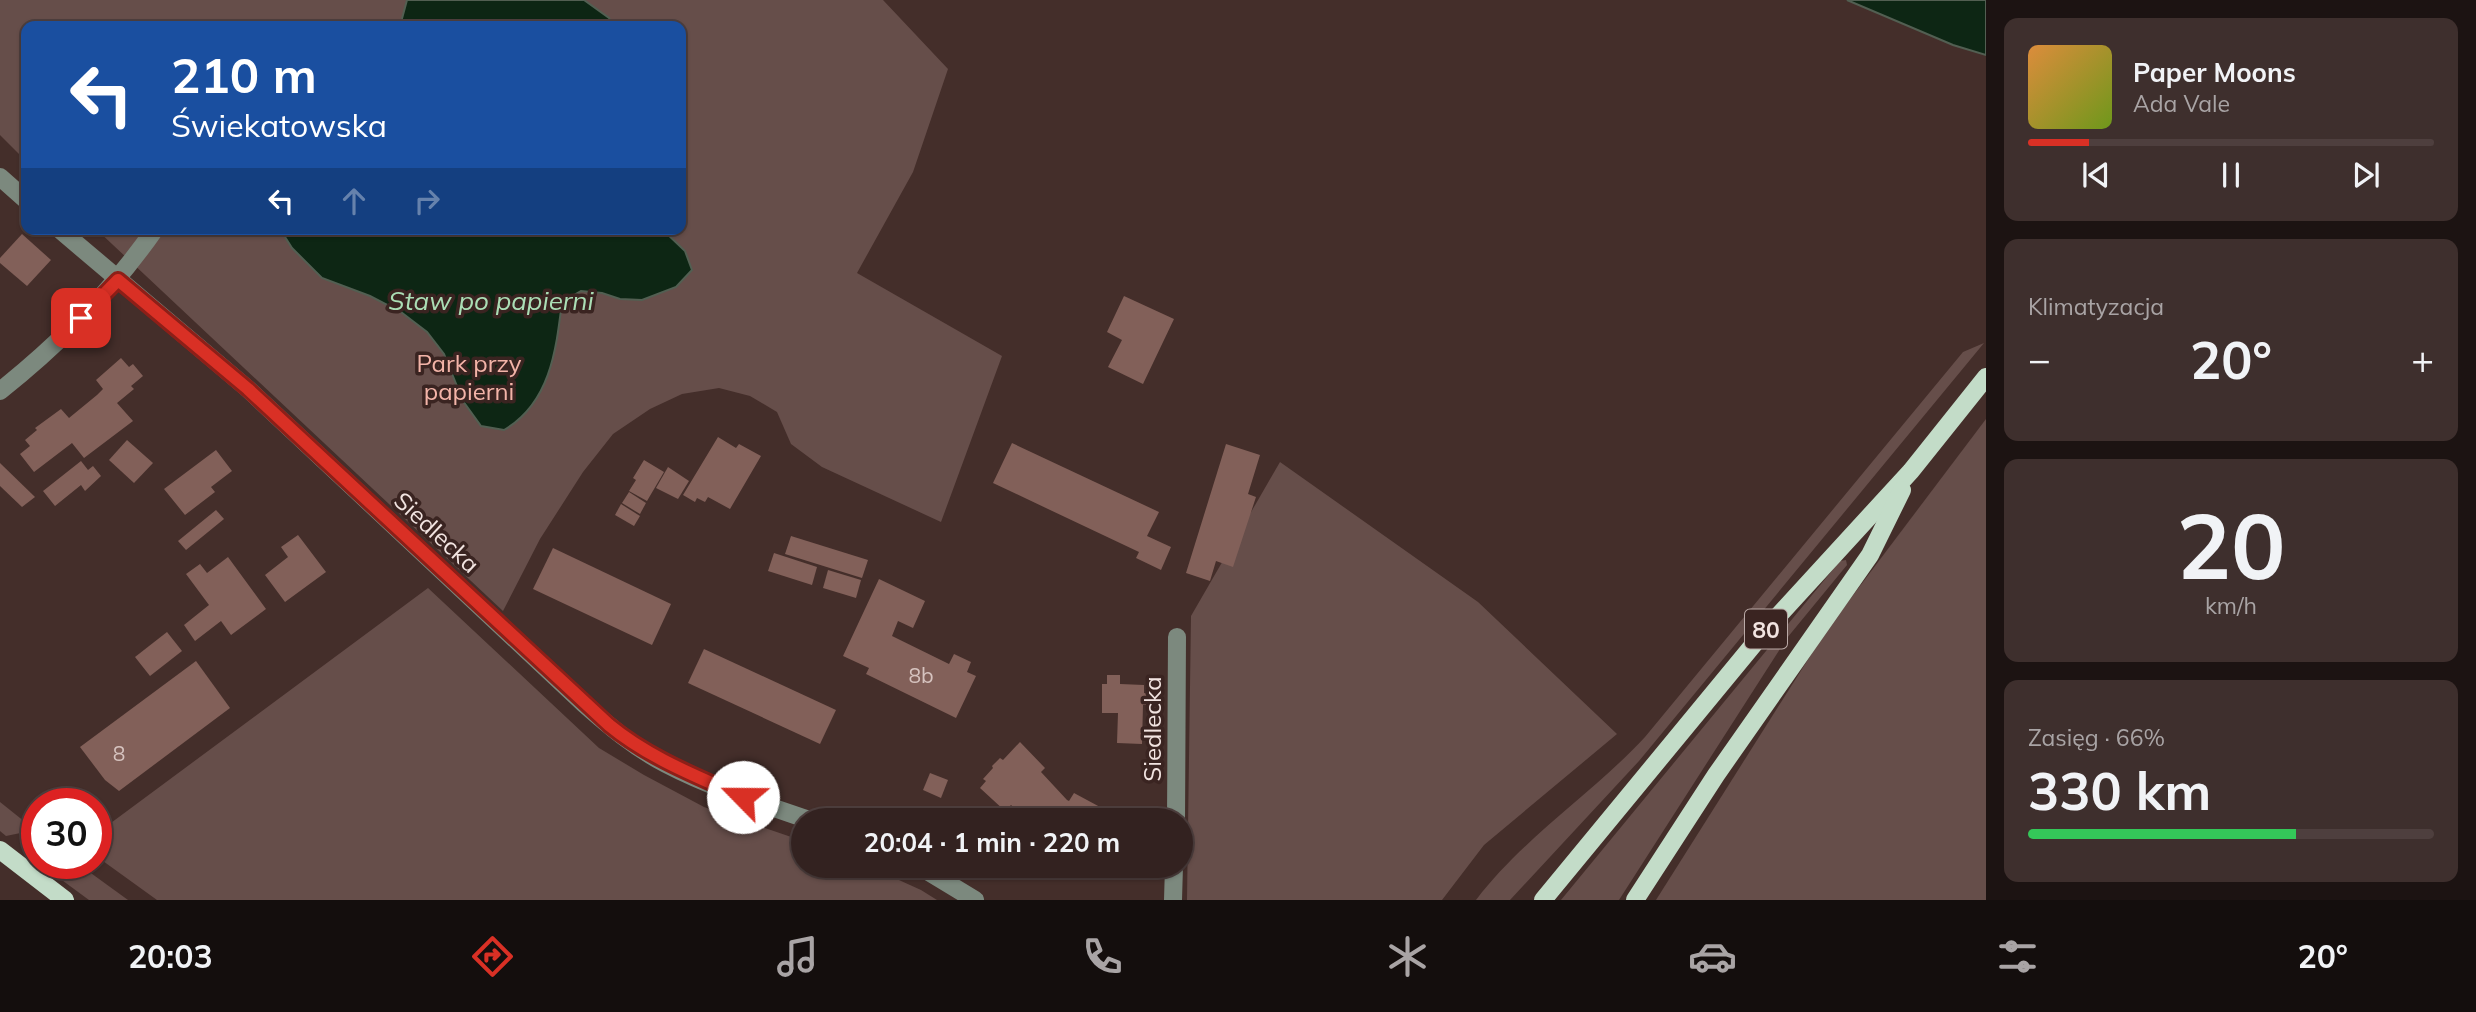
<!DOCTYPE html>
<html lang="pl">
<head>
<meta charset="utf-8">
<style>
  :root { --surface:#332220; --page:#3e2f2d; --text:#f1f3f6; --muted:#a9a4a5; --line:#4e3f3e; --accent:#d93025 }
  body { margin:0; font-family:Mulish,sans-serif; background:var(--page); color:var(--text); height:100vh; display:flex; flex-direction:column; font-size:26px; white-space:nowrap }
  * { box-sizing:border-box; margin:0 }
  p { font-size:23px; color:var(--muted) }
  .icon { flex:none; width:38px; height:38px; fill:none; stroke:currentColor; stroke-width:2; stroke-linecap:round; stroke-linejoin:round }
  .map { position:relative; flex:1; overflow:hidden }
  .panel { display:flex; flex-direction:column; gap:18px; padding:18px; background:#1c1312; width:490px }
  .panel>* { flex:none }
  .hud { position:absolute; left:21px; top:21px; width:665px; height:214px; border-radius:14px; box-shadow:0 2px 5px #0004,0 0 0 2px var(--line); background:#1a4fa0; color:#fff; overflow:hidden }
  .speed { position:absolute; left:21px; top:788px; display:flex; gap:14px; font-size:35px; font-weight:700; text-align:center }
  .speed>* { display:grid; place-content:center; width:91px; height:91px; border-radius:50%; background:var(--surface); box-shadow:0 2px 5px #0004,0 0 0 2px var(--line); line-height:1 }
  .speed .limit { border:10px solid #d22; background:#fff; color:#111 }
  .pin { position:absolute; display:grid; place-items:center; width:60px; height:60px; color:#fff; margin:-30px; border-radius:14px; box-shadow:0 4px 10px #0006 }
  .me { position:absolute; width:77px; margin:-38px; rotate:293deg; stroke-linejoin:round; filter:drop-shadow(0 0 5px #0008) }
  .turn { display:flex; align-items:center; gap:24px; height:147px; padding:0 35px; font-size:32px }
  .turn .icon { width:91px; height:91px; stroke-width:2.5 }
  .turn b { display:block; font-size:49px; line-height:60px }
  .lanes { display:flex; align-items:center; height:66px; padding:0 35px; background:#0003; justify-content:center; gap:35px; direction:ltr }
  .lanes .off { opacity:.35 }
  .big { font-size:52px; font-weight:700; line-height:1.1 }
  .panel .tile { flex:1; display:flex; flex-direction:column; justify-content:center; gap:10px; min-width:0; padding:0 24px; border-radius:14px; background:var(--page) }
  .panel .dial { align-items:center; gap:0 }
  .dial b { font-size:91px; line-height:1 }
  .song { display:flex; align-items:center; gap:21px }
  .cover { width:84px; height:84px; border-radius:10px; background:linear-gradient(135deg,hsl(30 70% 55%),hsl(80 70% 35%)) }
  .played { height:7px; border-radius:4px; background:linear-gradient(90deg,var(--accent) 15%,var(--line) 15%) }
  .keys { display:flex; justify-content:space-around; direction:ltr }
  .heat { display:flex; justify-content:space-between; align-items:center; font-size:38px; direction:ltr }
  .charge { height:10px; border-radius:5px; background:linear-gradient(90deg,#34c759 66%,var(--line) 0) }
  .trip { position:absolute; left:791px; top:808px; width:402px; height:70px; border-radius:35px; background:var(--surface); box-shadow:0 2px 5px #0004,0 0 0 2px var(--line); font-weight:700; line-height:70px; text-align:center }
  .dock { display:flex; height:112px; justify-content:space-around; align-items:center; background:#140e0d; color:var(--muted) }
  .dock .icon { width:49px; height:49px }
  .dock .on { color:var(--accent) }
  .dock b { font-size:32px; color:var(--text) }
  main { display:flex; flex:1; min-height:0 }
  .map>svg:first-child { display:block }
  .green { fill:#664e4a }
  .water { fill:#0d2614; stroke:#525f52; stroke-width:2 }
  .building { fill:#826059 }
  .lines { fill:none; stroke-linecap:round; stroke-linejoin:round }
  .minor { stroke:#7c897e; stroke-width:18 }
  .major { stroke:#c3dcc8; stroke-width:18 }
  .route-casing { stroke:#8d1f18; stroke-width:18 }
  .route { stroke:#d93025; stroke-width:12 }
  .labels { text-anchor:middle; dominant-baseline:central; stroke-width:7; stroke-linejoin:round; paint-order:stroke }
  .number-label { font-size:21px; fill:#d6c3bf }
  .shield { fill:#3a2421; stroke:#bbaaa7; stroke-width:2 }
  .shield-label { font-size:23px; font-weight:bold; fill:#f2e4e1 }
  .park-label { font-size:24px; fill:#f3b4a8; stroke:#3a2421 }
  .street-label { font-size:24px; fill:#f2e4e1; stroke:#3a2421 }
  .water-label { font-size:26px; font-style:italic; fill:#abdeb5; stroke:#3a2421 }
</style>
</head>
<body>
<main>
<div class="map">
<svg width="1986" height="900" viewBox="0 0 1986 900">
  <rect width="100%" height="100%" fill="#442e2a"/>
  <g class="green">
    <path d="M0,0H883L948,69L913,172L857,273L1002,356L941,522L822,467L791,444L777,412L750,396L719,388L682,394L650,409L613,434L583,472L540,539L503,611L96,229H681V26H26V161L0,135Z"/>
    <path d="M1984,343L1639,761L1510,900H1476C1524,837 1591,795 1645,737L1963,352Z"/>
    <path d="M1986,419V900H1656L1826,631Z"/>
    <path d="M1280,462L1478,602L1617,734L1484,845L1442,900H1187L1191,616Z"/>
    <path d="M1846,560L1847,565L1787,638L1619,900H1561L1840,561Z"/>
    <path d="M428,588L599,748L644,775L704,807L803,841V866H868L921,890L937,900H157L96,856V834Z"/>
    <path d="M0,802L35,830L6,836L0,831Z"/>
    <path d="M55,863H77L128,900H89L55,875Z"/>
  </g>
  <g class="water">
    <path d="M407,0H584L609,18L614,26H400Z"/>
    <path d="M1847,0H1986V55L1953,45Z"/>
    <path d="M280,229H662L685,251L692,270L676,287L642,300L620,299L602,293L581,291L562,302C556,351 550,403 504,430L481,426L463,401L444,354L427,332L401,312L370,296L322,278L292,248Z"/>
  </g>
  <g class="building">
    <path d="M22,234L51,260L27,286L0,263V258Z"/>
    <path d="M1124,296L1174,319L1143,384L1108,367L1122,340L1107,332Z"/>
    <path d="M121,358L129,367L133,364L143,376L131,386L134,389L117,403L133,421L84,458L72,443L34,472L20,454L30,446L25,440L37,430L35,428L61,409L69,418L97,395L103,389L96,380Z"/>
    <path d="M718,437L736,448L739,444L761,456L730,509L708,497L705,502L697,498L695,502L683,495Z"/>
    <path d="M127,440L153,463L134,483L109,460Z"/>
    <path d="M1012,443L1159,512L1147,536L1171,547L1161,570L1136,558L1139,552L993,483Z"/>
    <path d="M1226,444L1260,455L1248,494L1256,497L1233,567L1216,561L1210,581L1186,573Z"/>
    <path d="M216,450L232,471L211,487L215,492L185,515L164,489Z"/>
    <path d="M644,460L664,472L647,501L629,491L636,480L633,478Z"/>
    <path d="M81,461L88,470L93,466L101,476L85,491L81,485L55,506L43,491Z"/>
    <path d="M0,463L35,497L22,507L0,486Z"/>
    <path d="M668,467L689,481L678,499L656,488Z"/>
    <path d="M629,492L646,503L640,514L622,503Z"/>
    <path d="M621,504L640,516L634,526L615,515Z"/>
    <path d="M216,510L224,519L186,550L178,541Z"/>
    <path d="M298,535L326,572L285,602L265,575L288,557L281,547Z"/>
    <path d="M791,536L868,560L862,578L785,554Z"/>
    <path d="M553,548L671,604L652,645L533,589Z"/>
    <path d="M774,553L817,567L812,585L768,571Z"/>
    <path d="M228,557L266,609L231,635L221,621L195,641L184,625L209,605L186,574L200,564L207,573Z"/>
    <path d="M828,570L861,580L856,598L823,588Z"/>
    <path d="M879,579L925,601L913,628L898,621L892,636L949,664L954,654L971,662L967,672L976,676L956,718L866,674L869,668L843,656Z"/>
    <path d="M167,632L182,651L150,676L135,657Z"/>
    <path d="M704,649L836,710L820,744L688,683Z"/>
    <path d="M196,661L230,708L119,791L105,780L80,747Z"/>
    <path d="M1107,675H1120V684L1144,685V693L1149,694V705H1143L1142,744L1117,743L1118,713H1102V684H1107Z"/>
    <path d="M1020,742L1045,768L1041,772L1067,800L1069,801L1074,793L1113,814L1109,821H1028L1011,805L1005,811L980,788L986,781L983,779L993,768L992,766L1000,758L1003,760Z"/>
    <path d="M930,773L948,780L941,798L923,790Z"/>
  </g>
  <g class="lines">
    <g class="minor">
      <path d="M0,177L26,200"/>
      <path d="M59,229L248,389L583,703C609,726 635,748 666,764C712,788 763,804 812,821"/>
      <path d="M0,391C59,344 112,291 155,229"/>
      <path d="M1176,821L1177,637"/>
      <path d="M919,866L975,900"/>
      <path d="M1173,900L1174,866"/>
    </g>
    <g class="major">
      <path d="M0,850L65,900"/>
      <path d="M1543,900L1768,627L1911,471L1986,377"/>
      <path d="M1635,900L1716,775L1870,555L1902,490"/>
    </g>
  </g>
  <g class="lines">
    <defs>
      <path id="route" d="M81,318L118,280L248,389L609,725C649,758 696,776 743,797"/>
    </defs>
    <use href="#route" class="route-casing"/>
    <use href="#route" class="route"/>
  </g>
  <g class="labels">
    <g class="number-label">
      <text x="921" y="675">8b</text>
      <text x="119" y="753">8</text>
    </g>
    <rect class="shield" x="1745" y="609.5" width="42" height="39" rx="5"/>
    <g class="shield-label">
      <text x="1766" y="629">80</text>
    </g>
    <g class="park-label">
      <text x="469" y="363">Park przy<tspan x="469" dy="28">papierni</tspan></text>
    </g>
    <g class="street-label">
      <text transform="translate(437 532) rotate(43)">Siedlecka</text>
      <text transform="translate(1152 729) rotate(-90)">Siedlecka</text>
    </g>
    <g class="water-label">
      <text x="491" y="300">Staw po papierni</text>
    </g>
  </g>
</svg>
<div class="speed"><div class="limit">30</div></div>
<div class="pin" style="left:81px;top:318px;background:#d93025"><svg class="icon" aria-label="arrive" viewBox="0 0 24 24"><path d="M6 21V4h12l-3 4 3 4H6"/></svg></div>
<svg class="me" style="left:743px;top:797px" viewBox="-20 -20 40 40"><circle r="19" fill="#fff"/><path d="M0-13L10 11 0 6-10 11z" fill="#d93025"/></svg>
<div class="trip">20:04 · 1 min · 220 m</div>
<div class="hud">
<div class="turn"><svg class="icon" aria-label="left" viewBox="0 0 24 24"><path d="M17 20v-9H6M10 6l-5 5 5 5"/></svg><div><b>210 m</b>Świekatowska</div></div>
<div class="lanes"><svg class="icon" aria-label="left" viewBox="0 0 24 24"><path d="M17 20v-9H6M10 6l-5 5 5 5"/></svg><svg class="icon off" aria-label="ahead" viewBox="0 0 24 24"><path d="M12 20V5M6 11l6-6 6 6"/></svg><svg class="icon off" aria-label="right" viewBox="0 0 24 24"><path d="M7 20v-9h11M14 6l5 5-5 5"/></svg></div>
</div>
</div>
<section class="panel">
<div class="tile">
<div class="song"><i class="cover"></i><div><b>Paper Moons</b><p>Ada Vale</p></div></div>
<div class="played"></div>
<div class="keys"><svg class="icon" aria-label="previous" viewBox="0 0 24 24"><path d="M18 5L8 12l10 7zM5 5v14"/></svg><svg class="icon" aria-label="pause" viewBox="0 0 24 24"><path d="M8 5v14M16 5v14"/></svg><svg class="icon" aria-label="next" viewBox="0 0 24 24"><path d="M6 5l10 7-10 7zM19 5v14"/></svg></div>
</div>
<div class="tile"><p>Klimatyzacja</p>
<div class="heat"><a>−</a><b class="big">20°</b><a>+</a></div>
</div>
<div class="tile dial"><b>20</b><p>km/h</p></div>
<div class="tile"><p>Zasięg · 66%</p><b class="big">330 km</b><div class="charge"></div></div>
</section>
</main>
<nav class="dock">
<b>20:03</b>
<svg class="icon on" aria-label="directions" viewBox="0 0 24 24"><path d="M12 3l9 9-9 9-9-9zM9 14v-3h6M13 9l2 2-2 2"/></svg>
<svg class="icon" aria-label="music" viewBox="0 0 24 24"><path d="M9 18V5l10-2v13"/><circle cx="6" cy="18" r="3"/><circle cx="16" cy="16" r="3"/></svg>
<svg class="icon" aria-label="phone" viewBox="0 0 24 24"><path d="M5 4h4l2 5-3 2q2 4 5 5l2-3 5 2v4C11 20 4 13 5 4z"/></svg>
<svg class="icon" aria-label="climate" viewBox="0 0 24 24"><path d="M12 3v18M4 7l16 10M4 17L20 7"/></svg>
<svg class="icon" aria-label="car" viewBox="0 0 24 24"><path d="M5 17H2v-5l4-1 3-4h7l3 4 3 1v5h-3M9 17h6M6 11h13"/><circle cx="7" cy="17" r="2"/><circle cx="17" cy="17" r="2"/></svg>
<svg class="icon" aria-label="filters" viewBox="0 0 24 24"><path d="M4 7h16M4 17h16"/><circle cx="9" cy="7" r="2"/><circle cx="15" cy="17" r="2"/></svg>
<b>20°</b>
</nav>
</body>
</html>
